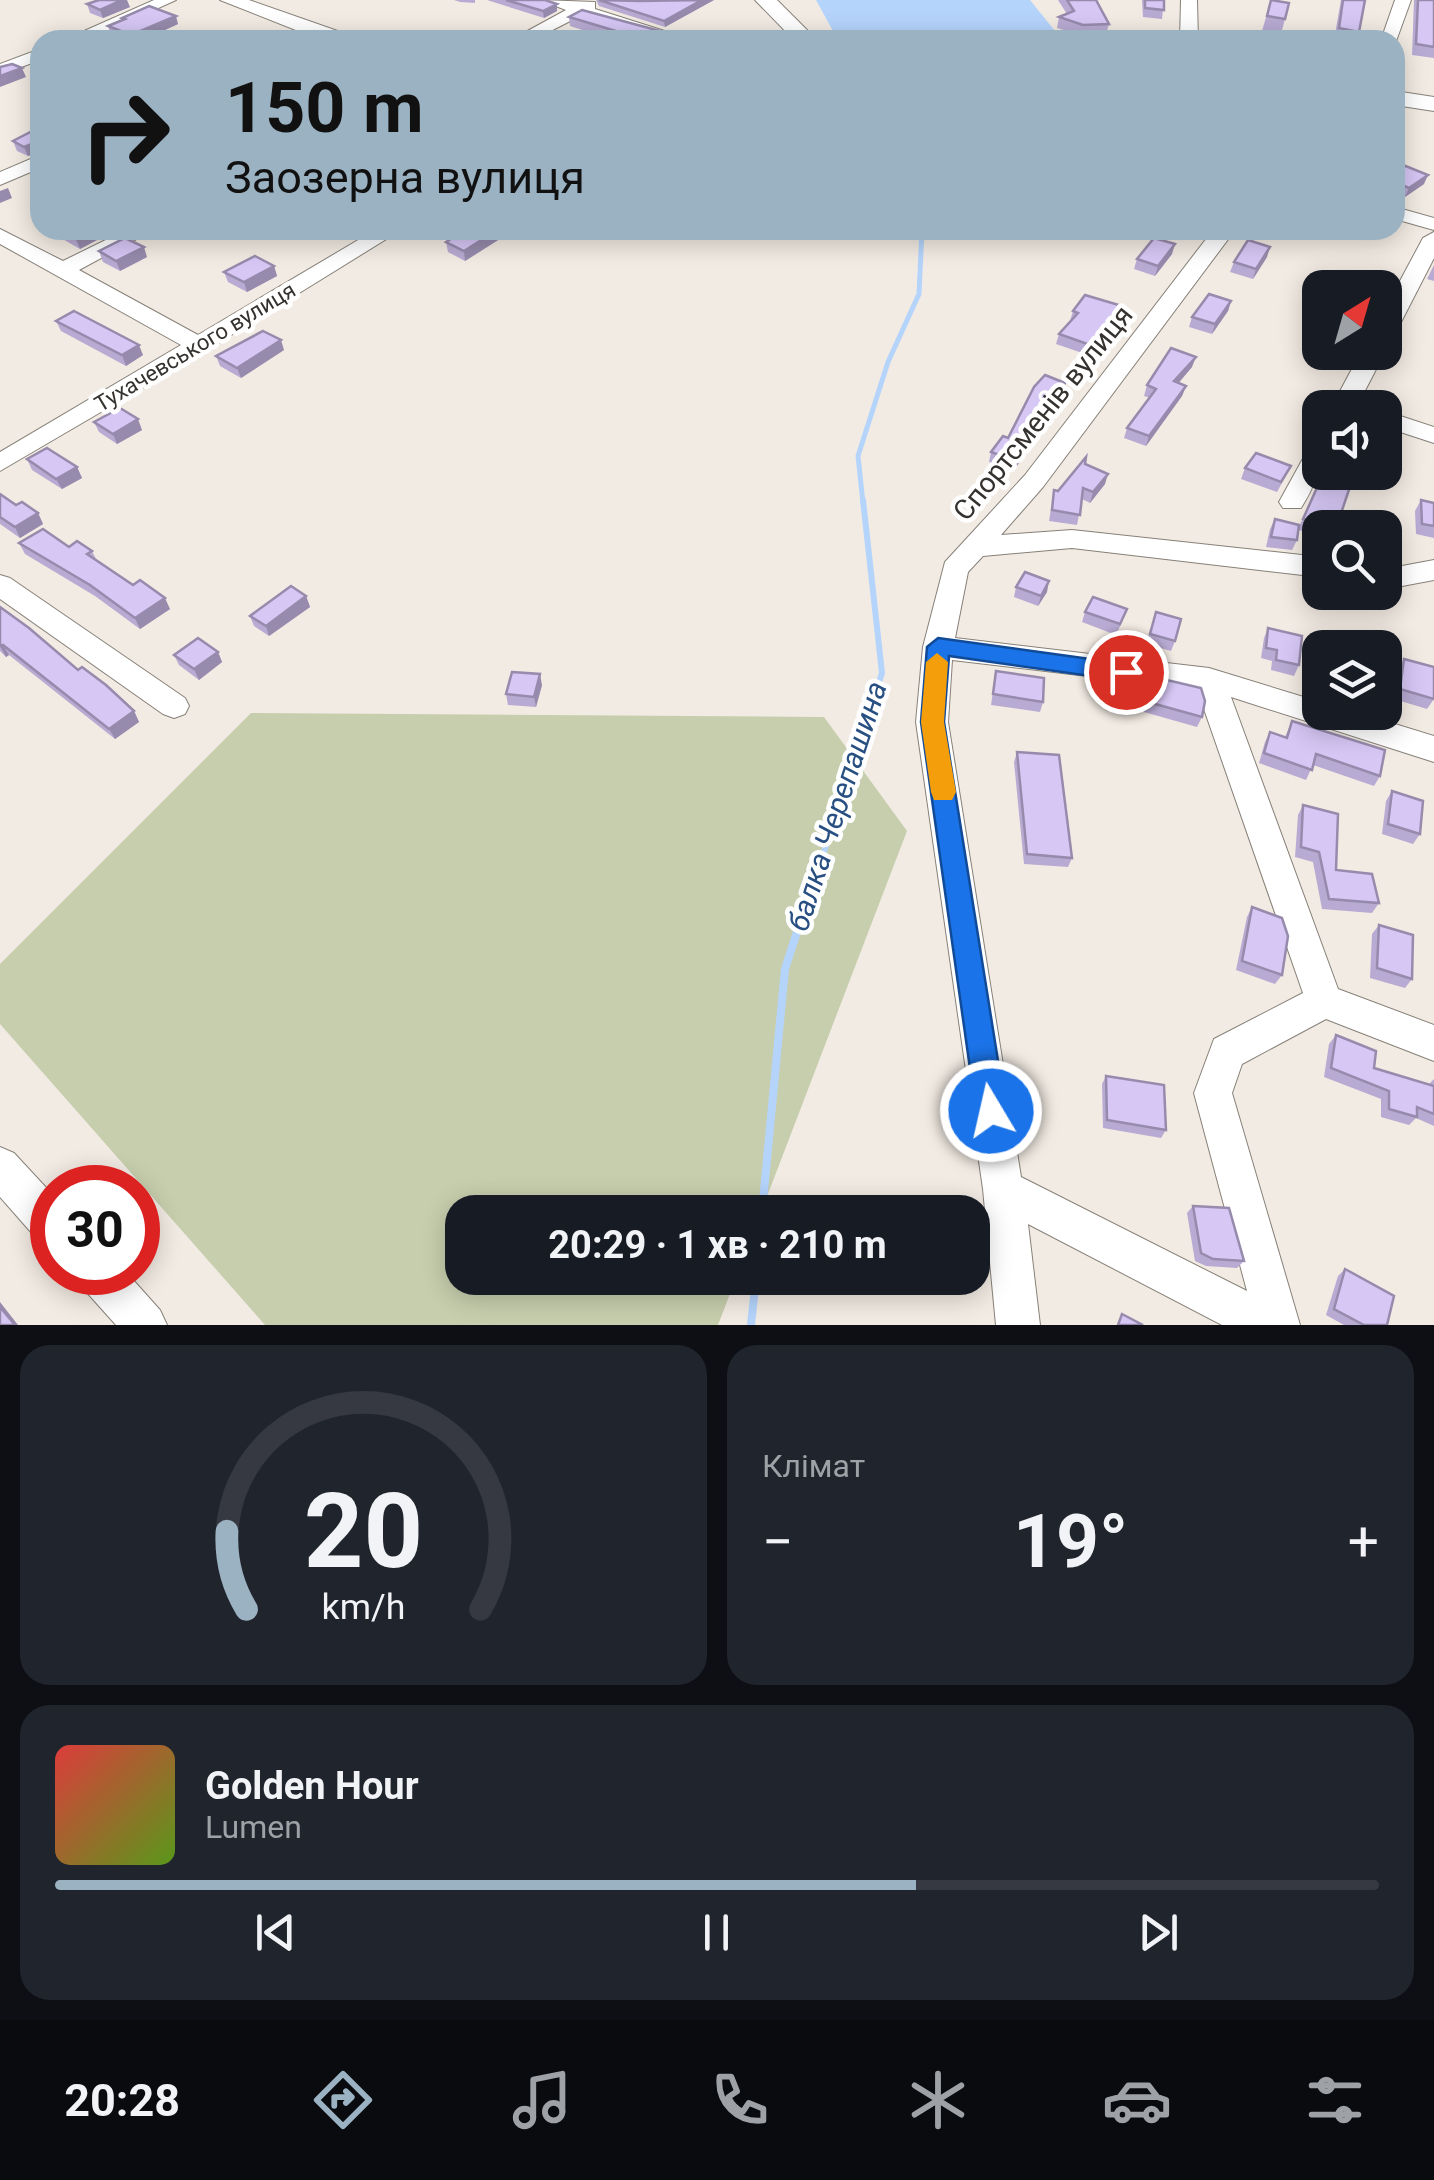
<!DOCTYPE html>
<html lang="uk">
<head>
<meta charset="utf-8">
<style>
  :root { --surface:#171b24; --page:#20242c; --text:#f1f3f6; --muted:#9ea1a6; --line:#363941; --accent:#9bb2c2 }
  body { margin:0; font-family:Roboto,sans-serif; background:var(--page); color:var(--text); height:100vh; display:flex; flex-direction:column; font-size:38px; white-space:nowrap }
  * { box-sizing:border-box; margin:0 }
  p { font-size:32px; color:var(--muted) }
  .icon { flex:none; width:55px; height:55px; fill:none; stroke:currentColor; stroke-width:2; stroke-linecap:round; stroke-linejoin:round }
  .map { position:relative; height:1325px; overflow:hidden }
  .side { display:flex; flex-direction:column; gap:20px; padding:20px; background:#0d0f14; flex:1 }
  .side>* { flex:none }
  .banner { position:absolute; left:30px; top:30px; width:1375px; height:210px; border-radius:30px; box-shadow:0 5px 25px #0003; background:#9bb2c2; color:#111; overflow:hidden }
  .needle { width:65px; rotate:37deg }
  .buttons { position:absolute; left:1302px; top:270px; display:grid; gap:20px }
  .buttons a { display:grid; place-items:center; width:100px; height:100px; border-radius:20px; background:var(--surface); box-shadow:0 5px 25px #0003; font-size:50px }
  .speed { position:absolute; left:30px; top:1165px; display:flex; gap:20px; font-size:50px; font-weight:700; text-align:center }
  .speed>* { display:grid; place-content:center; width:130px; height:130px; border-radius:50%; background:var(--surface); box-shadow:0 5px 25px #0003; line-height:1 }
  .speed .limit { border:15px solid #d22; background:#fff; color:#111 }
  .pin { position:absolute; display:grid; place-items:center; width:85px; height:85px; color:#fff; margin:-42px; border:5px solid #fff; border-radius:50%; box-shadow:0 2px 10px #0007 }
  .me { position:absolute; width:110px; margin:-55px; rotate:351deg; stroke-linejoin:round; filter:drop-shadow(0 0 8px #0008) }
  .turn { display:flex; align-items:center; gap:35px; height:210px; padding:0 30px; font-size:45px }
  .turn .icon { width:130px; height:130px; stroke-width:2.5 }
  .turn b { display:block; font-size:70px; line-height:85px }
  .big { font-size:75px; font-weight:700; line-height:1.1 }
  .side .tile { flex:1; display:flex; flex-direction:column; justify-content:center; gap:15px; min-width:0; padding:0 35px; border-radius:30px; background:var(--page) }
  .side .dial { align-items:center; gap:0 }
  .dial svg { height:260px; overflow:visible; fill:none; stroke:var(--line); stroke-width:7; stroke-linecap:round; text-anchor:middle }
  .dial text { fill:var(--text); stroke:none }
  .song { display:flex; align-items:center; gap:30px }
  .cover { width:120px; height:120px; border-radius:15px; background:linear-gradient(135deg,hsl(0 70% 55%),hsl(90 70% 35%)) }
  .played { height:10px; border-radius:5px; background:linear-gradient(90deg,var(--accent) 65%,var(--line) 65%) }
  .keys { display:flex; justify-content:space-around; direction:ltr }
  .heat { display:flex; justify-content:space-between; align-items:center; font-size:55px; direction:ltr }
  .side .tiles { flex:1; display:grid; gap:20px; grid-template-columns:1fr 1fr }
  .tile:last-child { grid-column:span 2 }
  .trip { position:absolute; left:445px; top:1195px; width:545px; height:100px; border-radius:30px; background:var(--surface); box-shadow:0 5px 25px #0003; font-weight:700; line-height:100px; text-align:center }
  .dock { display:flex; height:160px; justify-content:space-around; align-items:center; background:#090b0e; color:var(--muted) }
  .dock .icon { width:70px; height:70px }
  .dock .selected { color:var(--accent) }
  .dock b { font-size:45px; color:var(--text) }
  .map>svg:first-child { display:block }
  .green { fill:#c7cead }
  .water { fill:#b5d4fc }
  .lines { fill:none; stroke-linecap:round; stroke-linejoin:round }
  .stream-far2 { stroke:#b5d4fc; stroke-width:5 }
  .stream-far1 { stroke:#b5d4fc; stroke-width:6 }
  .stream { stroke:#b5d4fc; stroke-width:8 }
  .minor-casing { stroke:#868078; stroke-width:2 }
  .major-casing { stroke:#868078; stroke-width:2 }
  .minor { fill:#fff; fill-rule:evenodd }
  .major { fill:#fff; fill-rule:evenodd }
  .wall { fill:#b8abd3 }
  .shaded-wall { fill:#968bac }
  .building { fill:#d6c7f5; stroke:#968bac; stroke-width:2.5 }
  .route { fill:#1a73e8; stroke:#114b97; stroke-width:2.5 }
  .slow { fill:#f59e0b }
  .labels { text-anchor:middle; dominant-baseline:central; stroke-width:9; stroke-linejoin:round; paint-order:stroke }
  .far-street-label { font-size:22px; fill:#34312e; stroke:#fff }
  .street-label { font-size:28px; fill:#34312e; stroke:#fff }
  .water-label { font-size:30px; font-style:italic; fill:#284f81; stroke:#fff }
</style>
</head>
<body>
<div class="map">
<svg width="1434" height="1325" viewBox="0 0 1434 1325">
  <rect width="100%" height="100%" fill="#f2ebe3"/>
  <path class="green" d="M251,713L824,717L907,831L761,1212H462V1278H736L718,1325H265L0,1024V964Z"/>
  <path class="water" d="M816,0H1030L1059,36L1075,40H856L833,31Z"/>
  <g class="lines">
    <path class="stream-far2" d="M863,503L858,456L888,362L919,294L922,230"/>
    <path class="stream-far1" d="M820,864L882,673L863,500"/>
    <g class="stream">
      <path d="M762,1212L785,969L820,861"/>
      <path d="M751,1325L756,1278"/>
    </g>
    <defs>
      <g id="minor">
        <path d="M154,0H176L88,40H64Z"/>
        <path d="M540,0L595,2V9L693,40H666L582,15L533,40H511L566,10Z"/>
        <path d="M1181,0H1197L1198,40H1180Z"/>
        <path d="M1395,0H1411L1395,44V40H1381Z"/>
        <path d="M324,29L330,30V38L301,40Z"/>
        <path d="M40,49V60L0,75V64Z"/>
        <path d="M40,155V168L0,185V172Z"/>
        <path d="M1395,207L1434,218V230L1395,219Z"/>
        <path d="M0,229L63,261L126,230H153L79,270L198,335L375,230H401L207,350L0,471V452L181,345L0,244Z"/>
        <path d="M1213,230H1235L1043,487L1001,535L1072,530L1320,557V577L1072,548L983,556L968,572L955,638L1209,668L1320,702V712H1356L1434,736V762L1231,697L1338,989L1434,1025V1061L1326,1019L1242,1064L1232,1093L1300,1325H1222L1028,1224L1040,1325H996L983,1189L916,722L923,647L945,562L1025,475ZM952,660L1197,689L1303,993L1214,1039L1194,1093L1247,1291L1021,1177L948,722Z"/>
        <path d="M1434,232V258L1397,330L1385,337V309L1423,238Z"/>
        <path d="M1361,352H1385L1356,408H1331Z"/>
        <path d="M1385,411L1434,427V443L1385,427Z"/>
        <path d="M1320,442C1320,470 1316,484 1301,508H1283L1279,502L1311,444Z"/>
        <path d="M1434,560V580L1402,586L1385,584V564L1402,566Z"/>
        <path d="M0,575L10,578L185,698L189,706L185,714L174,718L163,714L0,599Z"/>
        <path d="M0,1147L14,1153L52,1194V1245L37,1239L0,1197Z"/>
        <path d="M76,1272H126L160,1310L167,1325H116L82,1287Z"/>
      </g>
      <g id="major">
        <path d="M220,0H249L349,35L352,40H321Z"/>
        <path d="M755,0H777L817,40H794Z"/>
        <path d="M1395,91L1434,97V111L1395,105Z"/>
      </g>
    </defs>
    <use href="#minor" class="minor-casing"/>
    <use href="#major" class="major-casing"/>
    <use href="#minor" class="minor"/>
    <use href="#major" class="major"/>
  </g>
  <g class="wall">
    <path d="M454,0H475V3L460,2Z"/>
    <path d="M487,0H545L557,4V11L544,18Z"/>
    <path d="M596,0L640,1L714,0L665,27L599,6Z"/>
    <path d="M1058,0H1096L1109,24L1106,34L1080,35L1057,28L1059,17L1067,14Z"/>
    <path d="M1142,0H1164L1162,19L1143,17Z"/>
    <path d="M1271,0L1285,19L1281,34L1262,31Z"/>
    <path d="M1341,0H1365L1356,40H1334Z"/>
    <path d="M1414,0H1434V58L1412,55Z"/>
    <path d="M87,4L130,7L103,18L90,13Z"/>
    <path d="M569,17L686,38V40H614L570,26Z"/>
    <path d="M122,18L178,24L143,40H125L111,35L108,26L123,20Z"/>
    <path d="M13,141L39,152L28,156L17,151Z"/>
    <path d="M1395,170L1424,184L1405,197L1395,193Z"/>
    <path d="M57,230H93L97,240L80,249L61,238Z"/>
    <path d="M465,230H514L465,261L448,252L446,242Z"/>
    <path d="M99,251L147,257L120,271L103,262Z"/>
    <path d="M1172,254L1155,276L1134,269L1137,259Z"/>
    <path d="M1267,257L1253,279L1230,272L1234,262Z"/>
    <path d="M1434,265V281L1427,279Z"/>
    <path d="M274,266L277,276L247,292L228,282L224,272Z"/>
    <path d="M1231,301L1228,311L1212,334L1189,327L1192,317Z"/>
    <path d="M1073,311L1119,316L1091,356L1056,344L1059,334L1070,321Z"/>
    <path d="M56,321L143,355L126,366L61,331Z"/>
    <path d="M284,350L241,378L220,366L216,356Z"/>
    <path d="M1192,367L1178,383L1186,386L1182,396L1146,446L1124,438L1127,428L1150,398L1144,396L1147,385Z"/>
    <path d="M1065,383L1063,394L1038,438L1013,471L989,462L991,452L1008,438Z"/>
    <path d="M94,422L142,430L117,444L99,432Z"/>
    <path d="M27,459L77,467L82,478L62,489L32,470Z"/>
    <path d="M1085,464L1105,484L1090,503L1082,499L1077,525L1049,521L1054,490L1058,491Z"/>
    <path d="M1245,468L1286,476L1277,492L1241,479Z"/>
    <path d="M1324,472L1336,528H1320V537L1299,530L1297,540L1292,550L1266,547L1270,529L1275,519L1299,527Z"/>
    <path d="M0,494L16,505L38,513L43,524L20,538L0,524Z"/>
    <path d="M1421,500L1434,503V538L1416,534L1415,511Z"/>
    <path d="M19,543L69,547L92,551L97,561L170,609L140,629L95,596L25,554Z"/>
    <path d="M1016,587L1047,592L1038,606L1014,597Z"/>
    <path d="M306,596L310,607L269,636L254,626L250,616Z"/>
    <path d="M0,607L78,670L134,711L139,722L115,739L9,655L6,657L0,651Z"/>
    <path d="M1085,612L1123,620L1116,635L1082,622Z"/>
    <path d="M1156,612L1175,641L1171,651L1146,644Z"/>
    <path d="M1268,628L1299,665L1294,676L1271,670L1272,661L1261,658L1264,638Z"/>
    <path d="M218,652L222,662L199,680L179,665L174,655Z"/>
    <path d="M1404,659L1434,699L1427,709L1394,699L1398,669Z"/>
    <path d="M996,671L1043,702L1040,712L991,705Z"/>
    <path d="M1154,677L1202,717L1197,727L1144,712Z"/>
    <path d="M542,685L536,707L508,705L506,694Z"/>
    <path d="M1292,721L1380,776L1374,786L1313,765L1306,780L1259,763L1265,742L1270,732L1285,737Z"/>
    <path d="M1017,752L1072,858L1068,867L1024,864L1014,762Z"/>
    <path d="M1392,791L1420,834L1413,844L1382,834L1386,801Z"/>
    <path d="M1303,805L1336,870L1379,903L1372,913L1322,909L1313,862L1295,857L1298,815Z"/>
    <path d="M1252,907L1282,975L1275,984L1236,970L1247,917Z"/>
    <path d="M1379,925L1412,979L1405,988L1370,978L1372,934Z"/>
    <path d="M1336,1035L1374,1068L1429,1084L1434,1079V1126L1416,1118L1409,1125L1381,1117V1099L1324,1077L1329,1044Z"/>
    <path d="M1106,1076L1166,1130L1161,1138L1103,1128L1102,1084Z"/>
    <path d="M1193,1206L1244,1261L1237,1268L1206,1266L1195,1261L1187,1213Z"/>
    <path d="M1345,1269L1387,1325H1344L1326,1315L1338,1276Z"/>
  </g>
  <g class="shaded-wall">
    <path d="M122,0H127L130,7L103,18L100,10Z"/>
    <path d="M702,0H714L665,27L664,21Z"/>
    <path d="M557,4V11L544,18L543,11Z"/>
    <path d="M176,16L178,24L143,40H133L131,35Z"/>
    <path d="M22,68L26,77L0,87V76Z"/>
    <path d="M37,142L40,152L28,156L24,147Z"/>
    <path d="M1428,175L1424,184L1405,197L1409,188Z"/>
    <path d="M8,188L12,198L0,203V191Z"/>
    <path d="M93,230L97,240L80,249L76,239Z"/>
    <path d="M497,230H514L465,261L464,251Z"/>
    <path d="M1175,244L1172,254L1155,276L1158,266Z"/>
    <path d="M144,247L147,257L120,271L116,261Z"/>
    <path d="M1270,247L1267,257L1253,279L1256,269Z"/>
    <path d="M274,266L277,276L247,292L244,282Z"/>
    <path d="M1231,301L1228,311L1212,334L1215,324Z"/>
    <path d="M1122,306L1119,316L1091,356L1093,346Z"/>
    <path d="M281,340L284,350L241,378L237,368Z"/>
    <path d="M139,345L143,355L126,366L122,355Z"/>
    <path d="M1196,357L1192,367L1171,392L1174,381Z"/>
    <path d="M1065,383L1063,394L1038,438L1013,471L1016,461Z"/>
    <path d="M1186,386L1182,396L1146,446L1149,436Z"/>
    <path d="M138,419L142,430L117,444L113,434Z"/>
    <path d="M77,467L82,478L62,489L56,479Z"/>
    <path d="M1108,474L1105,484L1090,503L1093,492Z"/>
    <path d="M38,513L43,524L20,538L15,527Z"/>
    <path d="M1049,581L1047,592L1038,606L1041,596Z"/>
    <path d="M306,596L310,607L269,636L266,626Z"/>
    <path d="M165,598L170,609L140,629L135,618Z"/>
    <path d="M3,645L9,655L6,657L0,646Z"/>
    <path d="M218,652L222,662L199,680L194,669Z"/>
    <path d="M540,674L542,685L536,707L534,697Z"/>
    <path d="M134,711L139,722L115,739L109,729Z"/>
    <path d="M0,1302L18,1325H15L0,1307Z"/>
  </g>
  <g class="building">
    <path d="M99,0H122L100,10L87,4Z"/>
    <path d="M506,0H545L557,4L543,11Z"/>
    <path d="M599,0L640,1L702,0L664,21Z"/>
    <path d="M1067,0H1096L1109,24L1083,25L1059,17L1074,11Z"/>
    <path d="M1145,0H1164V10L1145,8Z"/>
    <path d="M1271,0L1289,3L1285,19L1267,16Z"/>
    <path d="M1343,0H1365L1359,32L1339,28Z"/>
    <path d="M1418,0H1434V47L1416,44Z"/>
    <path d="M149,6L176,16L131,35L108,26L125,19L122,18Z"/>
    <path d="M582,10L686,38L681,40H629L614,35L619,32L569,17Z"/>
    <path d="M265,36L277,40H250L255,38Z"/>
    <path d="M12,64L22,68L0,76V67Z"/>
    <path d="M40,127V154L37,142L24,147L13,141Z"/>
    <path d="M1403,165L1428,175L1409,188L1395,182V170Z"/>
    <path d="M60,230H93L76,239Z"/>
    <path d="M465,230H497L464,251L446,242Z"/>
    <path d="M125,238L144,247L116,261L99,251Z"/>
    <path d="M1154,238L1175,244L1158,266L1137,259Z"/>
    <path d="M1248,240L1270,247L1256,269L1234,262Z"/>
    <path d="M255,256L274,266L244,282L224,272Z"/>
    <path d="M1209,294L1231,301L1215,324L1192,317Z"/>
    <path d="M1085,295L1122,306L1093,346L1059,334L1078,313L1073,311Z"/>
    <path d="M74,311L139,345L122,355L56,321Z"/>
    <path d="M263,331L281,340L237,368L216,356Z"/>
    <path d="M1171,348L1196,357L1174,381L1186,386L1149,436L1127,428L1156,389L1147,385Z"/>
    <path d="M1045,375L1065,383L1041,427L1016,461L991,452L1003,436L1008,438L1034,387Z"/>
    <path d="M120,408L138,419L113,434L94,422Z"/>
    <path d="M47,448L77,467L56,479L27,459Z"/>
    <path d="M1256,453L1291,466L1281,482L1245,468Z"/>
    <path d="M1086,457L1085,464L1108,474L1093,492L1083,488L1080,515L1052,510L1054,490L1058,491Z"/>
    <path d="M1324,472H1355L1336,528H1328L1303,519Z"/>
    <path d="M0,494L16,505L22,502L38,513L15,527L0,517Z"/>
    <path d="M1421,500L1434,503V526L1422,524Z"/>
    <path d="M1275,519L1299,525L1297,540L1271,537Z"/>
    <path d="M43,529L69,547L77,541L92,551L87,554L133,585L140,580L165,598L135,618L90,585L19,543Z"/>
    <path d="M1025,572L1049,581L1041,596L1016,587Z"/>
    <path d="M291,586L306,596L266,626L250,616Z"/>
    <path d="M1093,597L1127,609L1120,624L1085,612Z"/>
    <path d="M0,607L29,628L78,670L82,667L106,685L134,711L109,729L3,645L0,646Z"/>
    <path d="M1156,612L1181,619L1175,641L1150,634Z"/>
    <path d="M1268,628L1302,636L1299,665L1276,660L1277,650L1266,648Z"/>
    <path d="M198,638L218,652L194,669L174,655Z"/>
    <path d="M1404,659L1434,667V699L1400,689Z"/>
    <path d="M996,671L1044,678L1043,702L993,694Z"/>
    <path d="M512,672L540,674L534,697L506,694Z"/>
    <path d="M1154,677L1201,688L1205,701L1202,717L1148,702Z"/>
    <path d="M1292,721L1385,750L1380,776L1316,754L1312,770L1264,753L1270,732L1287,738Z"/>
    <path d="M1017,752L1059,755L1072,858L1027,854Z"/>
    <path d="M1392,791L1423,801L1420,834L1388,824Z"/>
    <path d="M1303,805L1338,814L1336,870L1372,874L1379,903L1329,899L1319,852L1301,847Z"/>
    <path d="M1252,907L1282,918L1288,936L1282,975L1242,961Z"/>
    <path d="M1379,925L1413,935L1412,979L1377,968Z"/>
    <path d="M1336,1035L1376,1051L1374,1068L1434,1086V1114L1417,1107V1117L1389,1109V1091L1331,1068Z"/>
    <path d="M1106,1076L1164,1085L1166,1130L1107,1120Z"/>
    <path d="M1193,1206L1229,1208L1244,1261L1213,1259L1201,1253Z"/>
    <path d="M1345,1269L1394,1296L1387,1325H1364L1334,1309Z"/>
    <path d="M0,1307L15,1325H0Z"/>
    <path d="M1122,1314L1143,1325H1118Z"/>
  </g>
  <path class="route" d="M938,638L1126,664L1137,672L1126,681L949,656L944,722L1006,1111L1002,1122L991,1126L981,1122L976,1111L921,722L927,647Z"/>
  <path class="slow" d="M937,653L948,662L944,722L956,792L952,800H934L931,792L921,722L926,662Z"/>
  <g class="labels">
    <g class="far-street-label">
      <text transform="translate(195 347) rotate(-31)">Тухачевського вулиця</text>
    </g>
    <g class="street-label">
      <text transform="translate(1043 413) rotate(-51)">Спортсменів вулиця</text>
    </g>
    <g class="water-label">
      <text transform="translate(837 806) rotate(-72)">балка Черепашина</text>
    </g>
  </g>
</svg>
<div class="buttons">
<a><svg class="needle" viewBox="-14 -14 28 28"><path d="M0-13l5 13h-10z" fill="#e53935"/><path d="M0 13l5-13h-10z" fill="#9ea1a6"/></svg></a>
<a><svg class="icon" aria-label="sound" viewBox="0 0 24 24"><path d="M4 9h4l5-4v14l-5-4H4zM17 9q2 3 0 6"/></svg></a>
<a><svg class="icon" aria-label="search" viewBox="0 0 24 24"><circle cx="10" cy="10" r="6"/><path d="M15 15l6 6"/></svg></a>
<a><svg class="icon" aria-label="layers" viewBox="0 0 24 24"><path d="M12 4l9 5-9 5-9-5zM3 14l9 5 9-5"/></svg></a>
</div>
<div class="speed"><div class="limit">30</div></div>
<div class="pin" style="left:1126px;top:672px;background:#d93025"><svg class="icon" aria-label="arrive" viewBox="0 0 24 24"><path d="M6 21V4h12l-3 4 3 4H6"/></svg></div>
<svg class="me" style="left:991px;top:1111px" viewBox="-20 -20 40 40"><circle r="17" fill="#1a73e8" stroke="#fff" stroke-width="3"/><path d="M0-11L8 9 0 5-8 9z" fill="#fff"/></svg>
<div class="trip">20:29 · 1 хв · 210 m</div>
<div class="banner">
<div class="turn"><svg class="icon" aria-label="right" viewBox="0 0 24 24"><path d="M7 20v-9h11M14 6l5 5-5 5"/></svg><div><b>150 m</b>Заозерна вулиця</div></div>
</div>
</div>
<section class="side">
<div class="tiles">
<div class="tile dial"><svg viewBox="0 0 100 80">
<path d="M14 69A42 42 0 1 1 86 69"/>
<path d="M14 69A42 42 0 0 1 8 45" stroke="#9bb2c2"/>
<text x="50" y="56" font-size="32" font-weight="700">20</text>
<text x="50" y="72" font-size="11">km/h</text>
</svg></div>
<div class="tile"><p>Клімат</p>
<div class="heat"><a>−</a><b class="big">19°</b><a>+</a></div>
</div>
<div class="tile">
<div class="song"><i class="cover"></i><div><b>Golden Hour</b><p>Lumen</p></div></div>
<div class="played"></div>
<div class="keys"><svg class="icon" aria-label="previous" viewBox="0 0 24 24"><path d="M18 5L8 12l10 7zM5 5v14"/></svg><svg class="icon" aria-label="pause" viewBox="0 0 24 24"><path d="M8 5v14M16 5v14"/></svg><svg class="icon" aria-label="next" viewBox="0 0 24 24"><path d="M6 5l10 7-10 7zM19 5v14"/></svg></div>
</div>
</div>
</section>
<nav class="dock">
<b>20:28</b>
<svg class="icon selected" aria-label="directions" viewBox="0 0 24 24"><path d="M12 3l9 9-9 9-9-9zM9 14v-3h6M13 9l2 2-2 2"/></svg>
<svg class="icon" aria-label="music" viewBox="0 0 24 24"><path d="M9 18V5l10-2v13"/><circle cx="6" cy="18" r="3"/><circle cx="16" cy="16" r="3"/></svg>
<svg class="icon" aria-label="phone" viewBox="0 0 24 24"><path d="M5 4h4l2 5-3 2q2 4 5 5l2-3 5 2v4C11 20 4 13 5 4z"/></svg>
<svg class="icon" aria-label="climate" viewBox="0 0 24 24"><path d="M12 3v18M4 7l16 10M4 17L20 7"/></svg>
<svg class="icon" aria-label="car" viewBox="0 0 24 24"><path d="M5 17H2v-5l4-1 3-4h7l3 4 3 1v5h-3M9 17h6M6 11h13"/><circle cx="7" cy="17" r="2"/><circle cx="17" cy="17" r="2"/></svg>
<svg class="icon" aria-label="filters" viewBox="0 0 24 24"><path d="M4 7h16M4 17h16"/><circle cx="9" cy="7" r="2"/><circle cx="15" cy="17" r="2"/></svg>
</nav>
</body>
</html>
